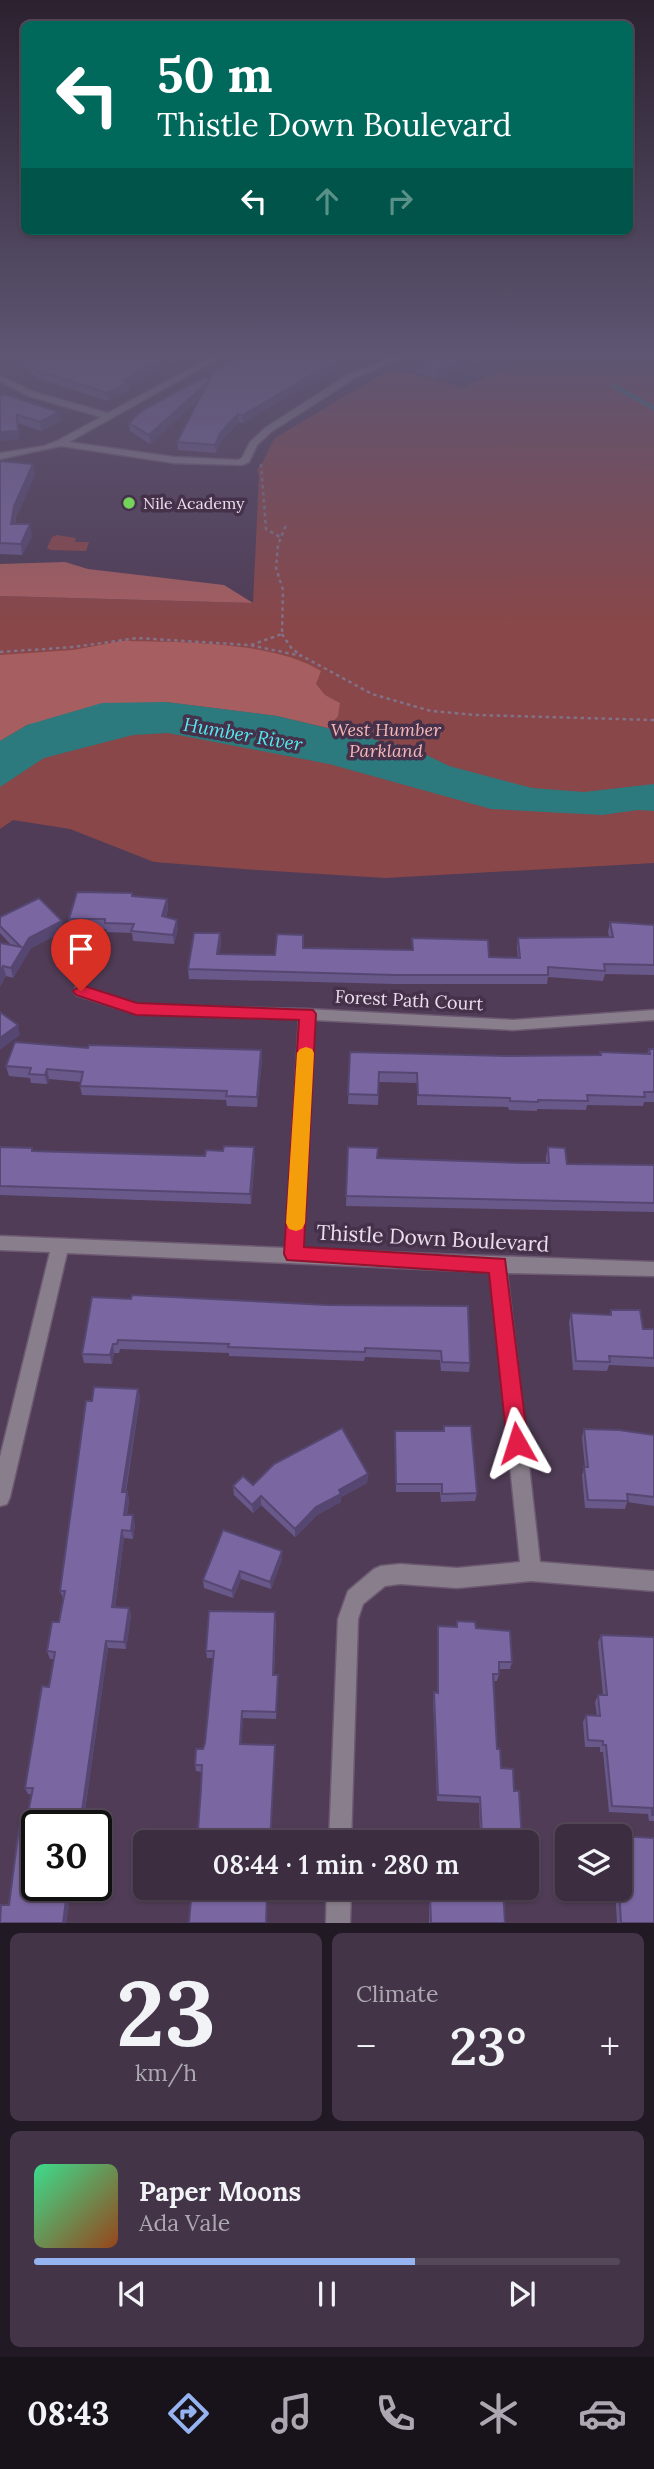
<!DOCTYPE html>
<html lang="en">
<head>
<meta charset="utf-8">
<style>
  :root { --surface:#3c2d40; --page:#433547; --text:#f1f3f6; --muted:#aca8b1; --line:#554959; --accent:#95b2f1 }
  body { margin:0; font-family:Lora,serif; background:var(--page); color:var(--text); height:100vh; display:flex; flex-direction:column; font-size:26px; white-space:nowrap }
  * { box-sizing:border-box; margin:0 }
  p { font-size:23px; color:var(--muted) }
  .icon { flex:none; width:38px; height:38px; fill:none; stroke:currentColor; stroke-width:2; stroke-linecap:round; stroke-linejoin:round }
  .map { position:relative; height:1923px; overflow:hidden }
  .drawer { display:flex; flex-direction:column; gap:10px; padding:10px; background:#211923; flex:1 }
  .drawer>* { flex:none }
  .hud { position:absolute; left:21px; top:21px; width:612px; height:214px; border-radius:10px; box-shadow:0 2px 5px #0004,0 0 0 2px var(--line); background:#00695c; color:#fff; overflow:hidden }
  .buttons { position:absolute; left:555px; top:1824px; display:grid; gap:14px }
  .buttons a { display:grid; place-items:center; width:77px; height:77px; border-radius:10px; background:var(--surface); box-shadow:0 2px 5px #0004,0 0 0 2px var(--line); font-size:35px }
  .speed { position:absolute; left:21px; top:1810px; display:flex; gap:14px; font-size:35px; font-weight:700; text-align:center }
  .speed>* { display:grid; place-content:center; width:91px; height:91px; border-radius:50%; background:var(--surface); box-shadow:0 2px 5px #0004,0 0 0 2px var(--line); line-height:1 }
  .speed .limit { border:4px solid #111; border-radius:10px; background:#fff; color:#111 }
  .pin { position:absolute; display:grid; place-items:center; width:60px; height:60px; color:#fff; margin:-72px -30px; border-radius:50% 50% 50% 0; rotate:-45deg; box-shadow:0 0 7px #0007 }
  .pin .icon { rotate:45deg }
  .me { position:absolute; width:77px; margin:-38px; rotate:354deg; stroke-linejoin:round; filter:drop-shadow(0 0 5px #0008) }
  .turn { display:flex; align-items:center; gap:24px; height:147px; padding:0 21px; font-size:32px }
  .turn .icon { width:91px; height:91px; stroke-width:2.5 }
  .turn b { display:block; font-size:49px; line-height:60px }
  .lanes { display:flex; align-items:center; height:66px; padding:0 21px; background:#0003; justify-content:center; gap:35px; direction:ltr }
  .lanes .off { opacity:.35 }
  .big { font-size:52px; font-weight:600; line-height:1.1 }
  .drawer .card { flex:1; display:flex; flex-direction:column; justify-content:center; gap:10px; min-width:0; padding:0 24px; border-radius:10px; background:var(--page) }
  .drawer .dial { align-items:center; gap:0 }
  .dial b { font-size:91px; line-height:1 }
  .song { display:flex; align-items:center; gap:21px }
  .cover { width:84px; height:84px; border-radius:10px; background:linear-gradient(135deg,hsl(150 70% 55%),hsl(20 70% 35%)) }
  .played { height:7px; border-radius:4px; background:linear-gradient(90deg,var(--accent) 65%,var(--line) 65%) }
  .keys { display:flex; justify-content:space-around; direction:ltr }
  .heat { display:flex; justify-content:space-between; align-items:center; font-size:38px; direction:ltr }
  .drawer .tiles { flex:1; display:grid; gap:10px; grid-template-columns:1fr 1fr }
  .card:last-child { grid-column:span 2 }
  .trip { position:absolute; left:133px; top:1830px; width:406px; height:70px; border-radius:10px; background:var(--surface); box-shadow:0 2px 5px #0004,0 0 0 2px var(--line); font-weight:600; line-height:70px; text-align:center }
  .tabs { display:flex; height:112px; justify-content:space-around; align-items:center; background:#18121a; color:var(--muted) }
  .tabs .icon { width:49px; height:49px }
  .tabs .selected { color:var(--accent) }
  .tabs b { font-size:32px; color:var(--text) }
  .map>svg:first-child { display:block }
  .green { fill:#894749 }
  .forest { fill:#a65e60 }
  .water { fill:#2c7a7d }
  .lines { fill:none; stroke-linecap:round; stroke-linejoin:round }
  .stream { stroke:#2c7a7d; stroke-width:4.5 }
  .street-casing { stroke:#6c5971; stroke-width:3 }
  .path { stroke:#827187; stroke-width:2.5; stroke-dasharray:3.5 3.5; stroke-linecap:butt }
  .street { fill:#897f8c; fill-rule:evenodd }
  .wall { fill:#69588a }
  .shaded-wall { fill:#554771 }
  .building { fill:#7a66a1; stroke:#554771; stroke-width:2 }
  .route { fill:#e11d48; stroke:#92132f; stroke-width:2 }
  .slow { fill:#f59e0b }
  .poi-dot { fill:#75d25b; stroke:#46314b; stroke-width:2.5 }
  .labels { text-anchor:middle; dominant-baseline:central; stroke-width:7; stroke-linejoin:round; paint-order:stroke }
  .far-poi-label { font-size:16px; fill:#ebdeee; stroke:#46314b; text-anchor:start }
  .park-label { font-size:18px; font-style:italic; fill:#f6b7b6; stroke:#46314b }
  .street-label { font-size:18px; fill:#ebdeee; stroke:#46314b }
  .water-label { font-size:19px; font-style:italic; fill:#55e9ef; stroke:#46314b }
  .near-street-label { font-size:21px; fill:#ebdeee; stroke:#46314b }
</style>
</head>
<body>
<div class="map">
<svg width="654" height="1923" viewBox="0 0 654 1923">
  <rect width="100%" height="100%" fill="#503c56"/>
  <g class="green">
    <path d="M523,358L559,361V358H636L654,361V863L385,878L257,870L154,862L70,829L13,820L0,829V596L253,603L259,475L257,469C267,459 267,449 275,438L377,377L396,369L463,388Z"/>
    <path d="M57,535L76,538L75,542H89L86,551L51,550L47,548L52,537Z"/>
  </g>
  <g class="forest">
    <path d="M65,562L88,569L224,585L253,603L0,596V564Z"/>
    <path d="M122,641C178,642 274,641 321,671L316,684L325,695L340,703L338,716L328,728L277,716L166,702L27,725L0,741V655L73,650Z"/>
  </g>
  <path class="water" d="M166,702L277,716L414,749L449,766L532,788L584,792L654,784V811L638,810L602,815L491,809L329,764L168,733L133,735L44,758L0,787V741L27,725L102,703Z"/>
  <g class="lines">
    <path class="stream" d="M614,386L654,408"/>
    <defs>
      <g id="street">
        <path d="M210,358H219L69,442L174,457L238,460L242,458L250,442L265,428L349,374L391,358H401L355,378L271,432L257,445L249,462L242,465L174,463L61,446L0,459V453L44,446L57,441L101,417L28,396L0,381V376L34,392L108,413Z"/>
        <path d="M81,986L137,1004L156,1006L307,1009L513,1020L654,1010V1020L513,1030L314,1020L303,1249L654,1262V1276L507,1273L540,1562L654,1571V1591L531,1581L457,1588L400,1584L385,1586L363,1604L358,1619L351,1843H329L338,1619L348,1591L374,1569L381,1566L400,1564L457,1568L520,1562L490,1272L67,1253L10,1497L7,1504L0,1506V1457L50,1252L0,1250V1236L286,1248L299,1019L136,1014L76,995L74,991L76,987Z"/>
        <path d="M327,1888H351L350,1923H326Z"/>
      </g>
    </defs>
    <use href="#street" class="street-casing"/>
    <g class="path">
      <path d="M261,464L266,529L280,537"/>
      <path d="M282,634L292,649L301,655"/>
      <path d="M251,645L282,634L283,590L276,568L278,545L286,525"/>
      <path d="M0,652L74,647L137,638L249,645L302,656L372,694L431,711L476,715L654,720"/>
    </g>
    <use href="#street" class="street"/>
  </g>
  <g class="wall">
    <path d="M14,358H178L130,385V390L108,401L37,378L27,367L20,368Z"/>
    <path d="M238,358H353L243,423L239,422L222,440L216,453L178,450L177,442L200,398L150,444L130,431L129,423L209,380Z"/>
    <path d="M429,358H482L477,362L436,379L417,373V366Z"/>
    <path d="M0,396L60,421L41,431L18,423L19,439Z"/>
    <path d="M0,461L35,474L16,517L15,524L32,536L22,555L0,554Z"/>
    <path d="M132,893L133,896L167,899L168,909L166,917L178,929L174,944L133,941L132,933L107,932L106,929H71L69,919Z"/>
    <path d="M610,922L654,925V975L605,974L603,981L548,977L547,984H395L189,979L188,969L220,933L221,943L219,954L275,955L303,948L412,950V938L489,957L518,958L517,947L518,938L609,937L608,932Z"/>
    <path d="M0,926L64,931L31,948L13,978L6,976L0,986V943L12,946L0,933Z"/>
    <path d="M88,1048L261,1050L262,1059L257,1107L227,1106L226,1100L82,1095L80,1086L81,1082L49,1079L47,1084L31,1083L30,1078L9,1076L6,1066Z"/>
    <path d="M649,1049H654V1102H644L643,1106L587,1105L586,1110L537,1109V1111L509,1110L508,1107L417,1105V1083L379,1082L378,1105L348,1104L350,1052L507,1056L600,1055V1052L647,1054Z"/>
    <path d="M0,1147L33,1151L255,1157L251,1204L0,1195Z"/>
    <path d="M348,1147L377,1158L524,1163H546V1157L548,1147L567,1164L654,1165V1212L346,1206Z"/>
    <path d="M92,1297L327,1305L470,1363L469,1372L441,1371L440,1360L365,1357L364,1361L332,1360L229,1356V1353L120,1349L119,1353H114L112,1364L84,1363L82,1354Z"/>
    <path d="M611,1310L643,1329H654V1367L609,1365L607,1371L573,1370L569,1322L571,1313L609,1315Z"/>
    <path d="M138,1389L140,1398L126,1492H127L129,1500L127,1515L135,1523L133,1539L124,1538L115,1608H129L131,1616L126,1649L108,1648L83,1825H37L72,1885L66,1923H0L9,1905L25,1828L32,1794H28L25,1788L49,1687L54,1659H50L47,1651L59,1622L63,1598L60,1591L92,1401Z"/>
    <path d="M444,1426L477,1493L475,1501L441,1502L440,1492H396L395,1431H443Z"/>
    <path d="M584,1429L654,1435V1506L627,1502L625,1509L585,1508L582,1475L585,1467L582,1437Z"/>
    <path d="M368,1474L367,1483L341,1497V1502L317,1515L295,1537L261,1505L253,1513L234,1495L233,1486Z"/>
    <path d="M282,1559L271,1589L241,1579L233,1598L204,1588L203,1580Z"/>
    <path d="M276,1620L274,1675L278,1682L276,1719L243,1718L241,1744L275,1745V1751L201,1788L202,1772L196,1771L195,1765L205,1743L213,1658H207L206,1651Z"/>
    <path d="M457,1621L476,1628L512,1662L510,1669H499V1674L497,1681H494L497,1749L501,1768L514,1791L522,1843H438L439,1834L480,1836L479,1803L437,1801L433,1699L434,1692L437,1693V1634L438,1626L456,1627Z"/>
    <path d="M601,1635L654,1637V1821H649L648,1814L609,1812L603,1752H600V1747H585L583,1722L586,1715L597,1716L595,1702L598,1695H603L598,1642Z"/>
    <path d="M439,1888H523L522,1890H507L506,1895L504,1894L505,1923H429V1901L430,1896H439Z"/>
    <path d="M615,1888H620L654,1923H617Z"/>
  </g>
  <g class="shaded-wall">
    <path d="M164,358H178L130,385V390L108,401L107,393L124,380Z"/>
    <path d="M340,358H353L243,423V415Z"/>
    <path d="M468,358H482L477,362L436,379V371Z"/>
    <path d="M25,359L27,367L20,368L19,360Z"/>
    <path d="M208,382V390L150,444L149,435Z"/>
    <path d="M59,412L60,421L41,431L40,422Z"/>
    <path d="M238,414L239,422L222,440L216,453L215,445L221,432Z"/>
    <path d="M17,415L19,439L0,441V432Z"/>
    <path d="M33,464L35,474L16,517L13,535L11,524L14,506Z"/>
    <path d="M30,524L32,536L22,555L21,544Z"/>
    <path d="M167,899L168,909L163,925L162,916Z"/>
    <path d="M177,920L178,929L174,944L173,935Z"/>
    <path d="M62,921L64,931L31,948L13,978L11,968L29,938Z"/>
    <path d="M220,933L221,943L218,964L217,954Z"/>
    <path d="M3,966L6,976L0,986V972Z"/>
    <path d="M18,1025L20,1035L0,1050V1038Z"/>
    <path d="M261,1050L262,1059L257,1107V1097Z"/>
    <path d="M47,1069L49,1079L47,1084L45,1075Z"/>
    <path d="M254,1147L255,1157L251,1204L250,1194Z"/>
    <path d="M113,1344L114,1353L112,1364L110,1355Z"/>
    <path d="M138,1389L140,1398L124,1500L122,1492Z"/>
    <path d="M368,1474L367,1483L341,1497V1502L317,1515L295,1537V1529L316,1507L339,1490Z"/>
    <path d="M127,1492L129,1500L126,1523L124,1515Z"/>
    <path d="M261,1496V1505L253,1513L252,1505Z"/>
    <path d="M133,1515L135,1523L133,1539L131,1531Z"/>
    <path d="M122,1530L124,1538L114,1615L112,1607Z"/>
    <path d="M282,1551V1559L271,1589L270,1582Z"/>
    <path d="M240,1571L241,1579L233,1598L232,1591Z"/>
    <path d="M129,1608L131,1616L126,1649L124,1642Z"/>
    <path d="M106,1641L108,1648L83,1825H80Z"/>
    <path d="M242,1711L243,1718L241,1750L240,1744Z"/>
    <path d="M275,1745L271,1843H270Z"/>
    <path d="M68,1885H72L66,1923H63Z"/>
  </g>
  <g class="building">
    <path d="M18,358H164L124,380L129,382L107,393L36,370L25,359L19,360Z"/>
    <path d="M238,358H340L243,415L238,414L221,432L215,445L177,442L208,382L149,435L129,423L143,410L206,376L209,380L216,370Z"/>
    <path d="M429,358H468L436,371L417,366Z"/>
    <path d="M4,394L59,412L40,422L17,415L18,431L0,432V396Z"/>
    <path d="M0,461L33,464L14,506L11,524H30L21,544L0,543Z"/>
    <path d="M77,892L132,893V896L167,899L162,916L177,920L173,935L131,931L134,924L105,923V919H69Z"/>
    <path d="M39,898L62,921L29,938L11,968L3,966L0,972V943L21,947L0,926V917Z"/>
    <path d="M610,922L654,925V965L604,964L605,971L548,967V975H396L188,969L194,933H220L217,954L275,955L277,934L303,935V948L413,950L412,938L488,940L489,957L520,958L518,938L613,937Z"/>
    <path d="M0,1012L18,1025L0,1038Z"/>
    <path d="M15,1042L88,1048L89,1045L261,1050L257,1097L226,1096L227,1091L80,1086L83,1072L47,1069L45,1075L29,1074L31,1068L6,1066Z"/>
    <path d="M649,1049H654V1092H644L645,1097L587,1095L588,1101L538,1100V1102L510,1101V1098L418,1095L417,1073L379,1072L378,1095L348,1094L350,1052L507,1056L601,1055L600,1052L650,1054Z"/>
    <path d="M224,1146L254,1147L250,1194L0,1186V1147L32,1148V1151L205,1156L206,1150L223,1151Z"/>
    <path d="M348,1147L378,1148L377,1158L524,1163H549L548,1147L565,1148L567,1164L654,1165V1203L346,1196Z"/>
    <path d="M132,1295L327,1305L468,1306L470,1363L442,1362L441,1351L365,1348V1352L332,1351L228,1347L229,1344L118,1340L117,1344H113L110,1355L82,1354L92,1297L131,1299Z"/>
    <path d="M611,1310H640L643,1329H654V1358L609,1356L610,1362L576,1361L571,1313L611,1315Z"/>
    <path d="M94,1387L138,1389L122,1492H127L124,1515H133L131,1531L122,1530L112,1607L129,1608L124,1642L106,1641L80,1825H37V1885H68L63,1923H0L1,1905H9L19,1828H25L33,1788H25L42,1686L49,1687L55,1652L47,1651L52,1622H59L65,1591H60L86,1401H92Z"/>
    <path d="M444,1426H471L477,1493L442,1494V1484H396L395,1431H444Z"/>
    <path d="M342,1428L368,1474L339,1490L341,1494L316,1507L295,1529L261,1496L252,1505L233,1486L243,1476L253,1485L274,1464Z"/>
    <path d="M584,1429L619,1430L654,1435V1497L627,1494L628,1501L588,1500L584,1467H588Z"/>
    <path d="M223,1530L282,1551L270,1582L240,1571L232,1591L203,1580Z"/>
    <path d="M209,1611L275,1612L273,1675H278L276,1712L242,1711L240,1744L275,1745L270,1843H197L201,1788L202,1765H195L196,1749H203L205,1743L214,1651H206Z"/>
    <path d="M457,1621L475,1622L476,1628L510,1631L512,1662H499V1674H493L497,1749H500L501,1768L513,1769L514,1791H519L522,1843H439V1834L482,1836L480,1797L438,1795L434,1692L438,1693V1626L457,1627Z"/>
    <path d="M601,1635L654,1637V1815H652V1808L612,1806L606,1745H603V1741L588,1740L586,1715L600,1716L598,1695H607Z"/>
    <path d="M620,1836L654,1838V1923H621L619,1888H620Z"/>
    <path d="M192,1888H231L230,1891L267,1893L266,1923H189Z"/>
    <path d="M440,1888H508V1889H503L505,1923H431L430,1896H440Z"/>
  </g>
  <linearGradient id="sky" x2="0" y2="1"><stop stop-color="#2c212f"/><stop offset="0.57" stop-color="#5e5673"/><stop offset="1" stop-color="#5e5673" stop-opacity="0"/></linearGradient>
  <rect width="654" height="627" fill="url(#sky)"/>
  <path class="route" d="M81,985L137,1003L313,1010L316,1014L304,1247L505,1259L528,1443L525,1450L517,1453L510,1450L507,1443L489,1273L287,1260L284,1254L299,1020L136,1015L76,995L73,991Z"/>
  <path class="slow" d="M306,1047L312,1049L314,1053L305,1223L302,1229L296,1231L289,1229L286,1223L297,1053L300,1049Z"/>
  <circle class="poi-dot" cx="129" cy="503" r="7"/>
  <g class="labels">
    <g class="far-poi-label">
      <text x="143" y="503">Nile Academy</text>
    </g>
    <g class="park-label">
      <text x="386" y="729">West Humber<tspan x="386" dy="21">Parkland</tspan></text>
    </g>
    <g class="street-label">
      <text transform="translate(409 1000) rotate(3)">Forest Path Court</text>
    </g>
    <g class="water-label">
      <text transform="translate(243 734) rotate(10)">Humber River</text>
    </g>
    <g class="near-street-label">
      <text transform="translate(433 1238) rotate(3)">Thistle Down Boulevard</text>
    </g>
  </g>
</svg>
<div class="buttons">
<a><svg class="icon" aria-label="layers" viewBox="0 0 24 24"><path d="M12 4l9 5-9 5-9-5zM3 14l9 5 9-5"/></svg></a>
</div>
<div class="speed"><div class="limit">30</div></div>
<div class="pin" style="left:81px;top:991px;background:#d93025"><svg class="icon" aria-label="arrive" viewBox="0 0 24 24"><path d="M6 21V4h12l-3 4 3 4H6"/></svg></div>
<svg class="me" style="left:517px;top:1443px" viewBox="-20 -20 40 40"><path d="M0-17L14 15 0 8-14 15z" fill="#e11d48" stroke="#fff" stroke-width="4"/></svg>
<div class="trip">08:44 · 1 min · 280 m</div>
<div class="hud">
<div class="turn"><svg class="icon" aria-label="left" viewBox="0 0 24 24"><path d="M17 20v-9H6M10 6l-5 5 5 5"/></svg><div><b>50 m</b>Thistle Down Boulevard</div></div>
<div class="lanes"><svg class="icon" aria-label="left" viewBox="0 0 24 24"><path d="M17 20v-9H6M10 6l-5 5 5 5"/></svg><svg class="icon off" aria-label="ahead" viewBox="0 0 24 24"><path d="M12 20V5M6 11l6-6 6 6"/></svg><svg class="icon off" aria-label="right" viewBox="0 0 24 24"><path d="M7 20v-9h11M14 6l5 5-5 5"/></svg></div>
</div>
</div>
<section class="drawer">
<div class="tiles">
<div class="card dial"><b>23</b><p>km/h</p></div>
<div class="card"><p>Climate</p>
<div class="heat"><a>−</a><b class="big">23°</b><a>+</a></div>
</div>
<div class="card">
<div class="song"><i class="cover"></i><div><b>Paper Moons</b><p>Ada Vale</p></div></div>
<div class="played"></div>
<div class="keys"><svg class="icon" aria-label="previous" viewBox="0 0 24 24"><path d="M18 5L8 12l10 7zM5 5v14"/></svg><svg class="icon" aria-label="pause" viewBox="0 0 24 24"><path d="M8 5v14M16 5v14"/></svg><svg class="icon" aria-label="next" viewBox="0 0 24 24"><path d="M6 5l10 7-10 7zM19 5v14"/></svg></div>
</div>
</div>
</section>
<nav class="tabs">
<b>08:43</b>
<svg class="icon selected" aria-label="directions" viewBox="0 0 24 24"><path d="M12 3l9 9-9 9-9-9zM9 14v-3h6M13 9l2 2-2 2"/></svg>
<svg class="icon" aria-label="music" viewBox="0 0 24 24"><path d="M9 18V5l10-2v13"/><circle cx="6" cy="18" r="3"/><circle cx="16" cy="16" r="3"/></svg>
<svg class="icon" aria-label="phone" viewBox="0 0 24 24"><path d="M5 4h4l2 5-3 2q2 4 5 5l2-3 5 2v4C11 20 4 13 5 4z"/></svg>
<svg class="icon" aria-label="climate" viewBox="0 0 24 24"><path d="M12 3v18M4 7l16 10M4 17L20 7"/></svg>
<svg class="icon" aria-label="car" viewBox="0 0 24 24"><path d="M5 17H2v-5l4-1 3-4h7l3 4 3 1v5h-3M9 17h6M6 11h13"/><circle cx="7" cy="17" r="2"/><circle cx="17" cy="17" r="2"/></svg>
</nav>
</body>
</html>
